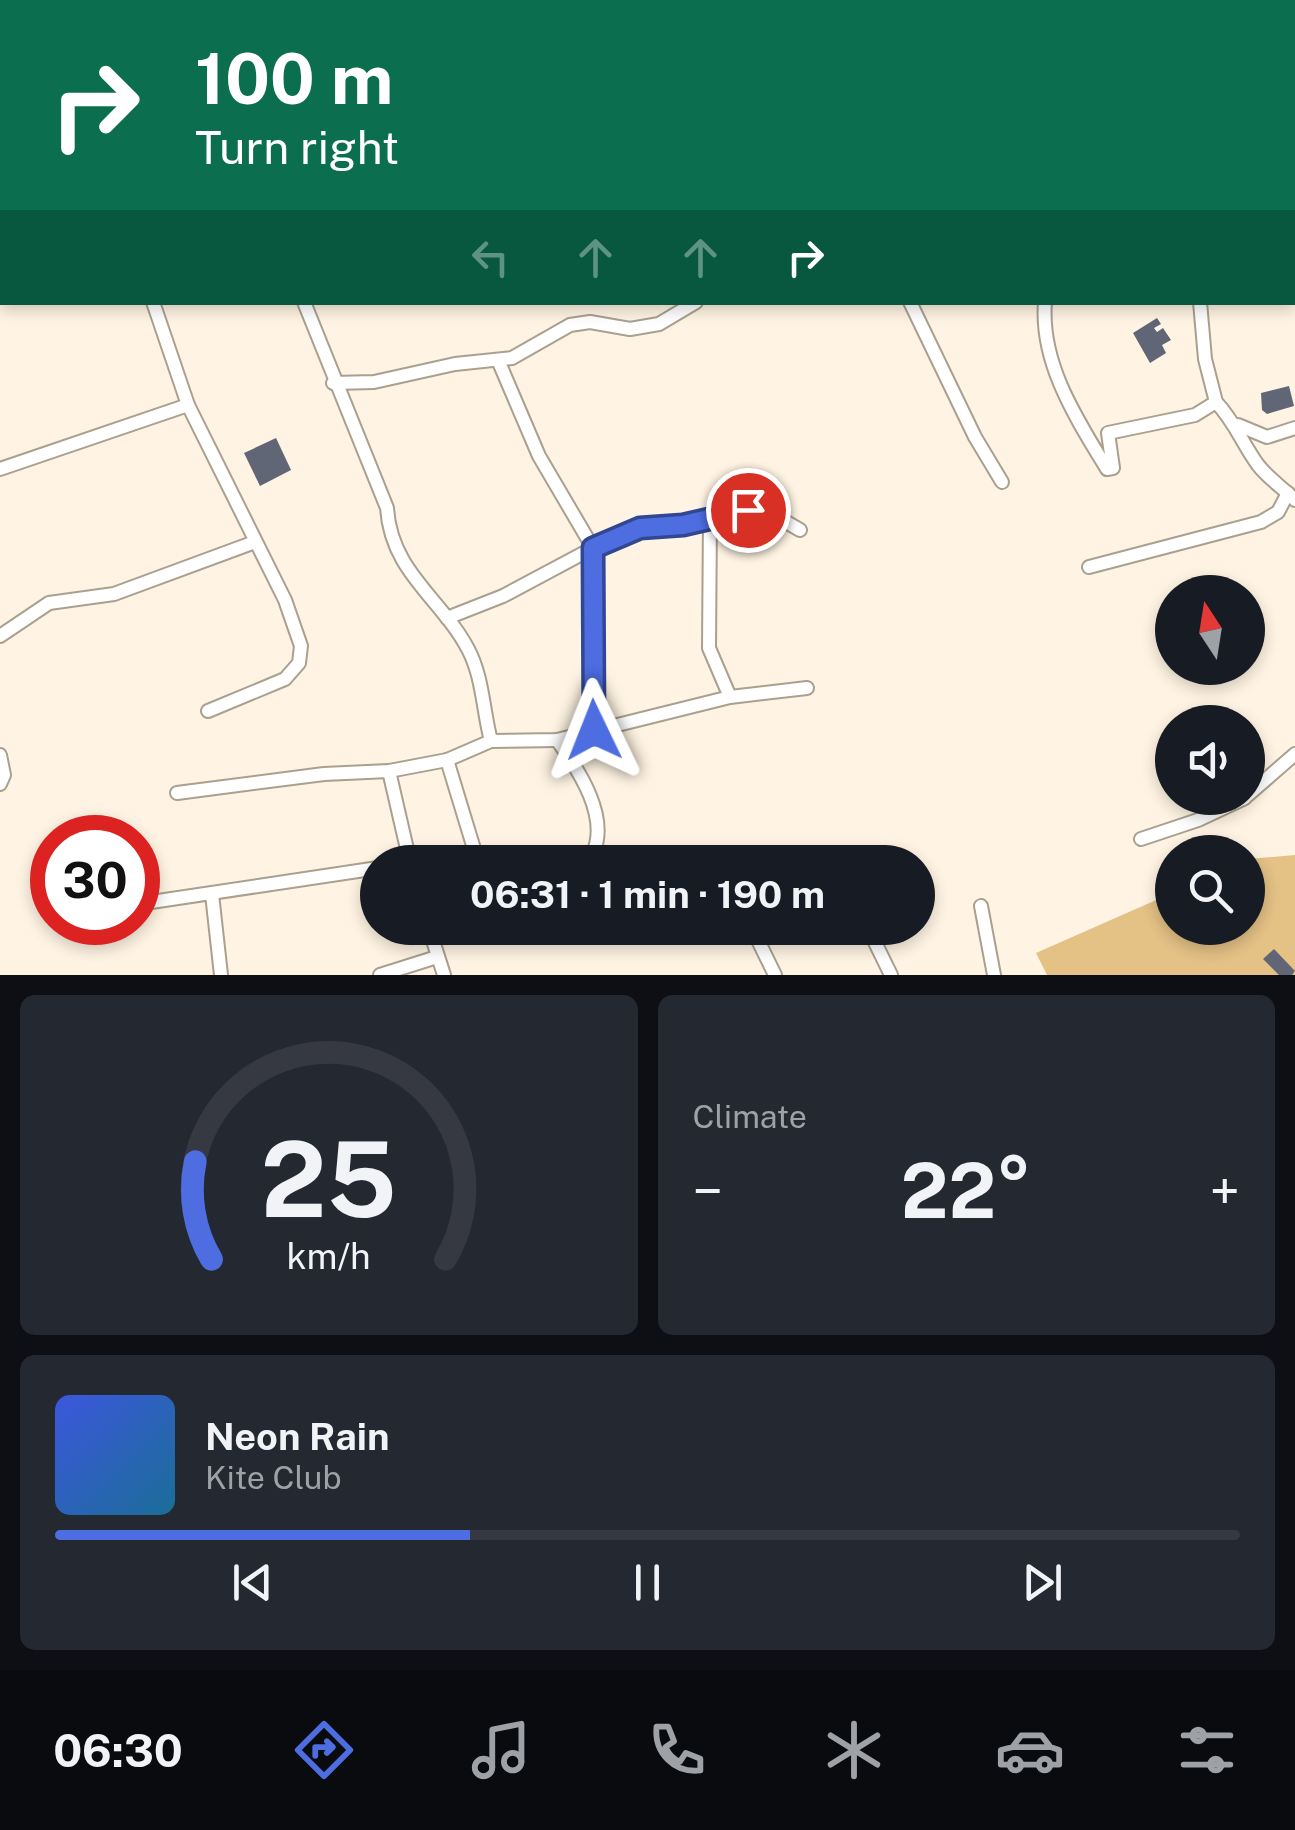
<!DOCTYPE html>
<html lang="en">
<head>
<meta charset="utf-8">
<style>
  :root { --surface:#171b24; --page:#242831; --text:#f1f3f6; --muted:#9ea1a6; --line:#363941; --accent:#4d6de1 }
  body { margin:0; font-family:"Public Sans",sans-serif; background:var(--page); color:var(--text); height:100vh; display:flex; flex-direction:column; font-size:38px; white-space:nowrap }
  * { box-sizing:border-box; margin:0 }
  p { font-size:32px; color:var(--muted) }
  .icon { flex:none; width:55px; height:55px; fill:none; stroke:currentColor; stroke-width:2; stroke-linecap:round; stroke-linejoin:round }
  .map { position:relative; height:975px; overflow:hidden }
  .drawer { display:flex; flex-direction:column; gap:20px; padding:20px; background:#0d0f14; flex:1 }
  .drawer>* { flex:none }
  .top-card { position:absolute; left:0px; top:0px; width:1295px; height:305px; box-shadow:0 5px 15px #0003; background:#0b6e4f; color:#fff; overflow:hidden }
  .needle { width:65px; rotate:348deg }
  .tools { position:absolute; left:1155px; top:575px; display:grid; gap:20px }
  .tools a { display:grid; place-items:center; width:110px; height:110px; border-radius:50%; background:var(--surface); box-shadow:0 5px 15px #0003; font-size:50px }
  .speed { position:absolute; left:30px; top:815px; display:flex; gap:20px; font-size:50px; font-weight:700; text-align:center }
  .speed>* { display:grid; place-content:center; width:130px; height:130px; border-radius:50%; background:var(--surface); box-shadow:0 5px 15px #0003; line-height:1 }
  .speed .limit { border:15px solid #d22; background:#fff; color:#111 }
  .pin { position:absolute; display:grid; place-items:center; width:85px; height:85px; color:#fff; margin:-42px; border:5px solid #fff; border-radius:50%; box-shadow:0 2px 10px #0007 }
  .me { position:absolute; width:110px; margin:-55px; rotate:358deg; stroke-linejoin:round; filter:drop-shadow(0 0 8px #0008) }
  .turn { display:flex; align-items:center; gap:35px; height:210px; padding:0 30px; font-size:45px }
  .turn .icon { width:130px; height:130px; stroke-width:2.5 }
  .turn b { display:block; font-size:70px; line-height:85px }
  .lanes { display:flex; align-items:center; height:95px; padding:0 30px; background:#0003; justify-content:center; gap:50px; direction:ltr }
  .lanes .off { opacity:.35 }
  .big { font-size:75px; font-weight:700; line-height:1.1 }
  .drawer .card { flex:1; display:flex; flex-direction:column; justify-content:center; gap:15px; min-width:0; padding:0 35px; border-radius:15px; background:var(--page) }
  .drawer .dial { align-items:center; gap:0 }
  .dial svg { height:260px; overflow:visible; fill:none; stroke:var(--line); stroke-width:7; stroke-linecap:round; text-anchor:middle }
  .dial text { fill:var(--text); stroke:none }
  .song { display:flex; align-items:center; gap:30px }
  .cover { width:120px; height:120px; border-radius:15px; background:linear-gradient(135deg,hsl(230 70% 55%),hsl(200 70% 35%)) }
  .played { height:10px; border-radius:5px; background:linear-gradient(90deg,var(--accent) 35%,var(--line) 35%) }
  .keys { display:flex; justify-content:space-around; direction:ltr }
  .heat { display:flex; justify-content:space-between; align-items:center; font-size:55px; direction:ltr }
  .drawer .tiles { flex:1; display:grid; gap:20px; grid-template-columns:1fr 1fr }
  .card:last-child { grid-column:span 2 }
  .trip { position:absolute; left:360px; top:845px; width:575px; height:100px; border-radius:50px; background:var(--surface); box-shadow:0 5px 15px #0003; font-weight:700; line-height:100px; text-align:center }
  .menu { display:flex; height:160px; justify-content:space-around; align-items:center; background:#090b0e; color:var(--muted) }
  .menu .icon { width:70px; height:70px }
  .menu .active { color:var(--accent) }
  .menu b { font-size:45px; color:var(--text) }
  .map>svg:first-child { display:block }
  .forest { fill:#e4c185 }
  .building { fill:#606675 }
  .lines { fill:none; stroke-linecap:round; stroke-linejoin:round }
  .minor-casing { stroke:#a9a08f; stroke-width:16 }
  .minor { stroke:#fff; stroke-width:12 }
  .route-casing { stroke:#324792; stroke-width:25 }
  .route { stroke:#4d6de1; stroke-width:18 }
</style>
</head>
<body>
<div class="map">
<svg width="1295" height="975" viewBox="0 0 1295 975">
  <rect width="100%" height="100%" fill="#fff4e3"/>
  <path class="forest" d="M1295,855V975H1047L1036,953L1172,893V928H1248V859Z"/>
  <g class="building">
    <path d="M1157,318L1161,324L1154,328L1157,332L1163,328L1171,340L1162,345L1166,353L1150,363L1133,333Z"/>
    <path d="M1289,386L1294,406L1267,414L1262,410L1261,393Z"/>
    <path d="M276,438L291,470L260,486L244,453Z"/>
    <path d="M1274,949L1295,971L1292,975H1279L1263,959Z"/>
  </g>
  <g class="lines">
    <defs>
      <g id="minor">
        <path d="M985,0L992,2"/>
        <path d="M1146,0L1147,2"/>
        <path d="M1273,0L1274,2"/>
        <path d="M179,2L186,0"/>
        <path d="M783,2V0"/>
        <path d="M876,2L895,0"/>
        <path d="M1032,2L1036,0"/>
        <path d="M1292,38V53"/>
        <path d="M0,71L2,70"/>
        <path d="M0,220L2,219"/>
        <path d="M153,302L188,405L285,600L301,646L299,663L285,679L208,711"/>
        <path d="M304,302L387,508C391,572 441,598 468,649C483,677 483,711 491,741"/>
        <path d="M910,302L975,437L1002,482"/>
        <path d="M1045,302C1040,363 1076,418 1107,469L1113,468L1108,433L1195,415L1216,402C1235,422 1242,443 1258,465C1268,478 1283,488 1295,500"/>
        <path d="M1200,302L1205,359L1216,402"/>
        <path d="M498,360L539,456L593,548L640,528L683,525L725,512H769L800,530"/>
        <path d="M333,383L374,382L455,364L512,358L570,325L590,322L630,329L659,324L696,302"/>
        <path d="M1238,425L1267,437L1295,428"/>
        <path d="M0,469L188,405"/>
        <path d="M710,517L709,648L730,697"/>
        <path d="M593,548L594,730"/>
        <path d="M1089,567L1261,522L1278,512L1288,493"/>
        <path d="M447,618L503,596L593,548"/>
        <path d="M0,636L49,603L114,594L255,542"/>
        <path d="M557,740C578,769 611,818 592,855L562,862"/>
        <path d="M0,755L4,775L0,784"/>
        <path d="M447,760L478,862"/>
        <path d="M389,771L410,862"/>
        <path d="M177,793L324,774L389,771L447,760L491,741L557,740L730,697L807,688"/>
        <path d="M1248,795L1295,754"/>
        <path d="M1141,839L1198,820L1245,798"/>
        <path d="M212,894L221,975"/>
        <path d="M138,904L378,868"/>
        <path d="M981,906L994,975"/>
        <path d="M429,928L444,975"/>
        <path d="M752,928L775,975"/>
        <path d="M868,928L891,975"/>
        <path d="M380,975L437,957"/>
      </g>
    </defs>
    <use href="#minor" class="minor-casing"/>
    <use href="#minor" class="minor"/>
  </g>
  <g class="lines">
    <defs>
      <path id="route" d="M594,730L593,548L640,528L683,525L748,510"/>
    </defs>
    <use href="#route" class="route-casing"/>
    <use href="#route" class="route"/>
  </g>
</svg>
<div class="tools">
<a><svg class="needle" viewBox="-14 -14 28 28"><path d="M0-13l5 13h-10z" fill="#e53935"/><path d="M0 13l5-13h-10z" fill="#9ea1a6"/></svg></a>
<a><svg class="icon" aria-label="sound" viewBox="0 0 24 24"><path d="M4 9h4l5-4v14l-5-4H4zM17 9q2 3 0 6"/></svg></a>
<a><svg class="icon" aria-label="search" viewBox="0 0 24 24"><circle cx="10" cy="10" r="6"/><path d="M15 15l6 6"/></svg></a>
</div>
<div class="speed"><div class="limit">30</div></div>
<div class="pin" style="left:748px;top:510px;background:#d93025"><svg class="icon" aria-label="arrive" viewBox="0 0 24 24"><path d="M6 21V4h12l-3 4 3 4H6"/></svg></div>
<svg class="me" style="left:594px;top:730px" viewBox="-20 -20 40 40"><path d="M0-17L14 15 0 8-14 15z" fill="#4d6de1" stroke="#fff" stroke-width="4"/></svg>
<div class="trip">06:31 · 1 min · 190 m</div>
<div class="top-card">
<div class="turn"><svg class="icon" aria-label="right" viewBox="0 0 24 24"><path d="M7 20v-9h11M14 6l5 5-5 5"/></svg><div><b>100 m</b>Turn right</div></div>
<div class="lanes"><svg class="icon off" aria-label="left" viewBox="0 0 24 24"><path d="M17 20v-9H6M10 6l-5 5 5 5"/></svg><svg class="icon off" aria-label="ahead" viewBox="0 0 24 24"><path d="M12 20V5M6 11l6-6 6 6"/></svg><svg class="icon off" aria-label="ahead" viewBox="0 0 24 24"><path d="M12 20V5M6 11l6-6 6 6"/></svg><svg class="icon" aria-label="right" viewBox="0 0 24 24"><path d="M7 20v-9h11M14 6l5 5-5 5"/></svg></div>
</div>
</div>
<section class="drawer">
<div class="tiles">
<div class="card dial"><svg viewBox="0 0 100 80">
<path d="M14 69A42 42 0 1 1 86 69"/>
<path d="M14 69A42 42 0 0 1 9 39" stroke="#4d6de1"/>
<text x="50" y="56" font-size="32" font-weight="700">25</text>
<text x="50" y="72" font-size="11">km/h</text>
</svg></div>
<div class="card"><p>Climate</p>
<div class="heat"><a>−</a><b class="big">22°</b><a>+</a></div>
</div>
<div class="card">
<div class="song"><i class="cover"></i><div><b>Neon Rain</b><p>Kite Club</p></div></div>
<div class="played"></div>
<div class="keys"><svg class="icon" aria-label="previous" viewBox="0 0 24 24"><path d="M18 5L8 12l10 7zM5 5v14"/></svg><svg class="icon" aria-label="pause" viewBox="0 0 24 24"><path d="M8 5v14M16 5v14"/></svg><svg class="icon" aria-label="next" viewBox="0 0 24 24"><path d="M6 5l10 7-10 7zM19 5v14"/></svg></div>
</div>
</div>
</section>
<nav class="menu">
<b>06:30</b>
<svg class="icon active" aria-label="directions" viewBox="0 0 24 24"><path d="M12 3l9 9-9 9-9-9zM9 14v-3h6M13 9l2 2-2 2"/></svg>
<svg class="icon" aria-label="music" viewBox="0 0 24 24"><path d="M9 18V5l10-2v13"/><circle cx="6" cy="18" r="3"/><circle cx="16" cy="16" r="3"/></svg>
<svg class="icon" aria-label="phone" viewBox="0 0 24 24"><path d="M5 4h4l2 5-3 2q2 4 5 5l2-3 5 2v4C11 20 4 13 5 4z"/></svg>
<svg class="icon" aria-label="climate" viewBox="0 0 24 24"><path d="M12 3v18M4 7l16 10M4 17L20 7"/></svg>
<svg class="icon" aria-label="car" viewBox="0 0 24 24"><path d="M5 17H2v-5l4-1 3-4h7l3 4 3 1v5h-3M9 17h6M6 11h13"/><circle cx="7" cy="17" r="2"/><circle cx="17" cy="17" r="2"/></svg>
<svg class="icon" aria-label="filters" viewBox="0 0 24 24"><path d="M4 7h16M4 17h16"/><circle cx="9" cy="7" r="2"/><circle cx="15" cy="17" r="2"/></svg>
</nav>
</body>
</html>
